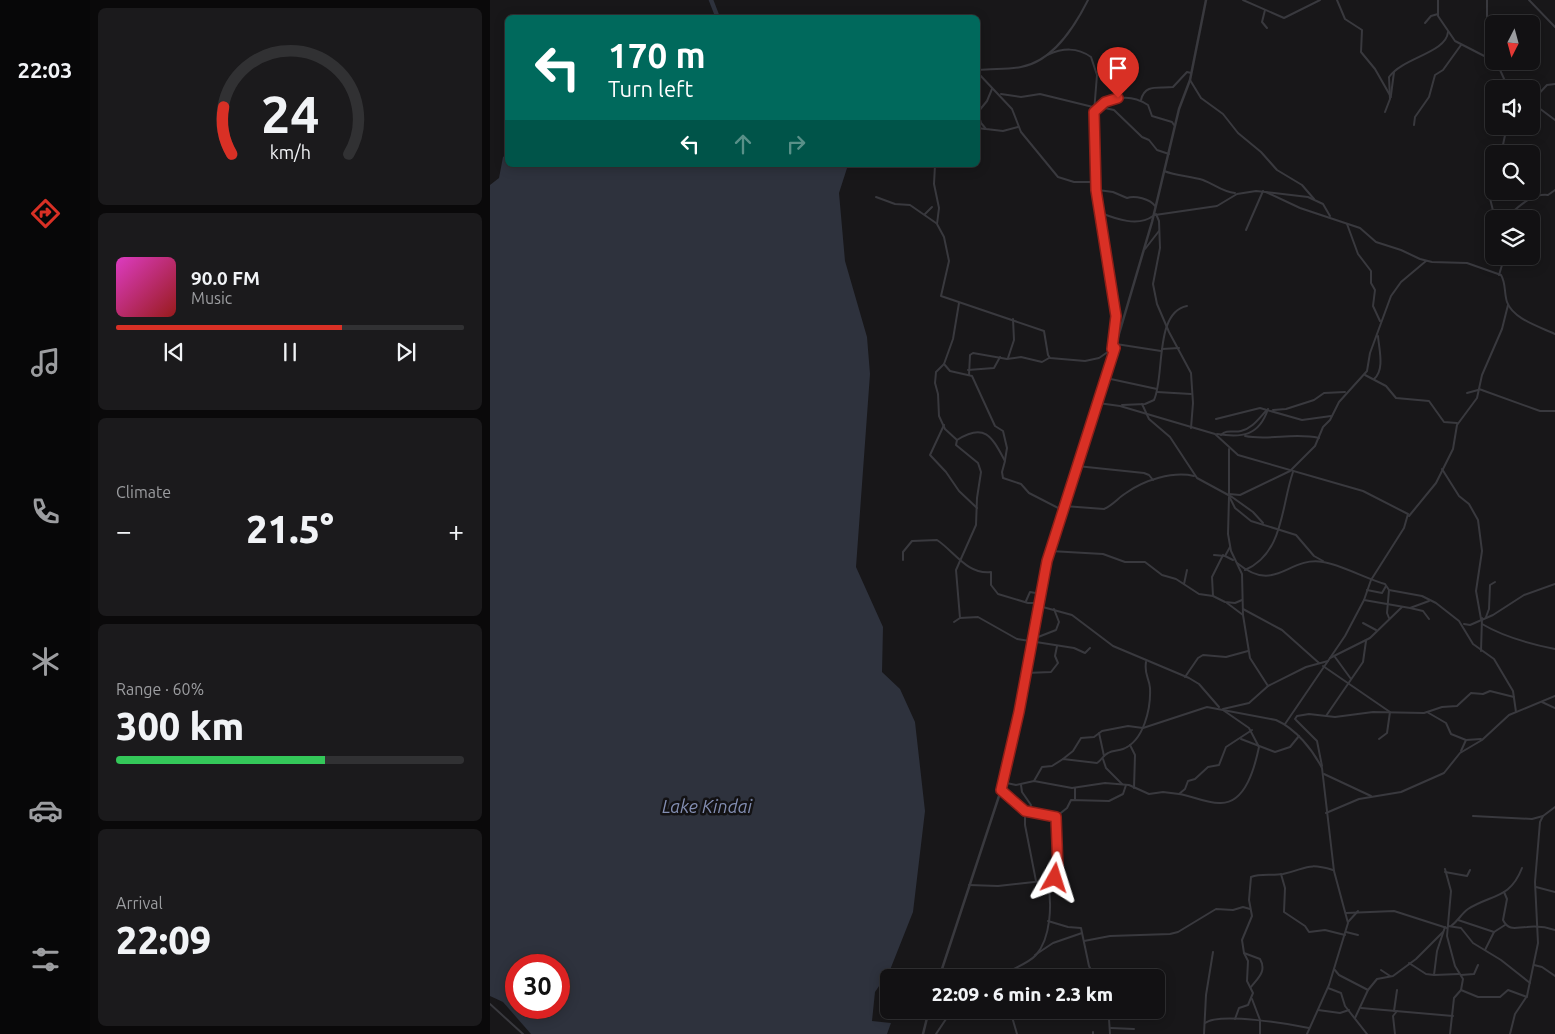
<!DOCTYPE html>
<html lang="en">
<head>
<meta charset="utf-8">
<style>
  :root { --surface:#121113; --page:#1b1a1c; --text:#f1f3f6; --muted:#9c9da0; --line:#313133; --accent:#d93025 }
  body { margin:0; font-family:Ubuntu,sans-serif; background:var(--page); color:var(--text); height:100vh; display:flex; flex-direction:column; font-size:19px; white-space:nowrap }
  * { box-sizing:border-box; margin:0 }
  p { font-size:16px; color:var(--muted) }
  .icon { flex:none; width:28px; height:28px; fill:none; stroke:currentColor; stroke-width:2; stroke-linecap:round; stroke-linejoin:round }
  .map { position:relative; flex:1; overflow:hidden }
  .details { display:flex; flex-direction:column; gap:8px; padding:8px; background:#0a090a; width:400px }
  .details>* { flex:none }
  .top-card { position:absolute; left:15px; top:15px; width:475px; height:152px; border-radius:8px; box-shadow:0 2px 12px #0003,0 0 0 1px var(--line); background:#00695c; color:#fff; overflow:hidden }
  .needle { width:32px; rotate:186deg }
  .fabs { position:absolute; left:995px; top:15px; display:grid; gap:10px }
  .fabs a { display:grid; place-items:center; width:55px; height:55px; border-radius:8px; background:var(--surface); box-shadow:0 2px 12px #0003,0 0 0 1px var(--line); font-size:25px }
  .speed { position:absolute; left:15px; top:954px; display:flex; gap:10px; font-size:25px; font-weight:700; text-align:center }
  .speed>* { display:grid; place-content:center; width:65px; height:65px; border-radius:50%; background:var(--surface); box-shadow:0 2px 12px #0003,0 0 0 1px var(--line); line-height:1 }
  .speed .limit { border:8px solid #d22; background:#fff; color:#111 }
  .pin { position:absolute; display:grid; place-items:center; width:42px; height:42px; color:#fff; margin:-51px -21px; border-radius:50% 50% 50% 0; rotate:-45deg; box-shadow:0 0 5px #0007 }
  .pin .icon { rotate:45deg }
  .me { position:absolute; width:55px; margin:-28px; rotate:6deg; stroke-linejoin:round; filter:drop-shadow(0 0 4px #0008) }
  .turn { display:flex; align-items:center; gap:18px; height:105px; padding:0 20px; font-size:22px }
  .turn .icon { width:65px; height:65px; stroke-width:2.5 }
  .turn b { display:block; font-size:35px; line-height:42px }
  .lanes { display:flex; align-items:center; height:48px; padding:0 20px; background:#0003; justify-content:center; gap:25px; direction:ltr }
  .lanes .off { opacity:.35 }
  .big { font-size:38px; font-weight:800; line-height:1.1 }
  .details .tile { flex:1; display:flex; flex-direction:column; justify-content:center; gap:8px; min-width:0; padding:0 18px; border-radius:8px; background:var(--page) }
  .details .dial { align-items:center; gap:0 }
  .dial svg { height:130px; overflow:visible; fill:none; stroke:var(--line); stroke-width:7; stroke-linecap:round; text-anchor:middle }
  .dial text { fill:var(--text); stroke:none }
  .song { display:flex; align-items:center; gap:15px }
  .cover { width:60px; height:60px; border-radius:8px; background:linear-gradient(135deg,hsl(310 70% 55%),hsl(0 70% 35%)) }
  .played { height:5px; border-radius:2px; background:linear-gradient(90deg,var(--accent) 65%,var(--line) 65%) }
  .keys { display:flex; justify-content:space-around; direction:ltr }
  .heat { display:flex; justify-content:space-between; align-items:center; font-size:28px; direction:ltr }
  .charge { height:8px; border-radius:4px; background:linear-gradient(90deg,#34c759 60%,var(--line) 0) }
  .trip { position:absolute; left:390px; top:969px; width:285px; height:50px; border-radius:8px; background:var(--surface); box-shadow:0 2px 12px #0003,0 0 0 1px var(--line); font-weight:800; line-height:50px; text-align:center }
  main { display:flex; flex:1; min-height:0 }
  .tab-bar { display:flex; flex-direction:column; width:90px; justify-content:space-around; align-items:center; background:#070708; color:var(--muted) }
  .tab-bar .icon { width:35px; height:35px }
  .tab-bar .on { color:var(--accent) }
  .tab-bar b { font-size:22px; color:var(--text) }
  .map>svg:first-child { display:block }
  .water { fill:#2e323d; fill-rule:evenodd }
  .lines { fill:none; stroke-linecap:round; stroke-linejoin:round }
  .river { stroke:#2e323d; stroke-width:4.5 }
  .minor { stroke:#39393e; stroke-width:2 }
  .tertiary { stroke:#39393e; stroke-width:2.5 }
  .route-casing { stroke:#8d1f18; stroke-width:12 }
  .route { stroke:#d93025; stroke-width:9 }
  .labels { text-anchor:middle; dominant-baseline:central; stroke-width:5; stroke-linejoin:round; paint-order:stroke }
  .water-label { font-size:18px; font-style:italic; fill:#838eb2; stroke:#131214 }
</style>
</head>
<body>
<main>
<nav class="tab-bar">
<b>22:03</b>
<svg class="icon on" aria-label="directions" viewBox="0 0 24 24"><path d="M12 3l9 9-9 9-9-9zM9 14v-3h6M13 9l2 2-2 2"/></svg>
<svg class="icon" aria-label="music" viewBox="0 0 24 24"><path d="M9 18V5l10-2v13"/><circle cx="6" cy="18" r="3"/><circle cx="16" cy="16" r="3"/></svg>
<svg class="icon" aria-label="phone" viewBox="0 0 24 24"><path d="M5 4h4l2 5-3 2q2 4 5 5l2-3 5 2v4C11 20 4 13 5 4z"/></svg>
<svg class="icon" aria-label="climate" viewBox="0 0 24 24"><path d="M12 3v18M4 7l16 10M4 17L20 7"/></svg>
<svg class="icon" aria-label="car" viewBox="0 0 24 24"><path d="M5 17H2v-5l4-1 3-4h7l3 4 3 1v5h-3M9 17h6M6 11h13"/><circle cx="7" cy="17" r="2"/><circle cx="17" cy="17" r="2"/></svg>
<svg class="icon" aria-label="filters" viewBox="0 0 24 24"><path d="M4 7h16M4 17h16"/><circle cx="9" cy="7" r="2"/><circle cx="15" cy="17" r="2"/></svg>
</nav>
<section class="details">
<div class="tile dial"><svg viewBox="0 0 100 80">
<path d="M14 69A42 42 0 1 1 86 69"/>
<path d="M14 69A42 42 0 0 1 9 40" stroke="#d93025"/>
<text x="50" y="56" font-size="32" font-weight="700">24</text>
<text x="50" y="72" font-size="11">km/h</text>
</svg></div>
<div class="tile">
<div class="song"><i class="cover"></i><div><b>90.0 FM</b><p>Music</p></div></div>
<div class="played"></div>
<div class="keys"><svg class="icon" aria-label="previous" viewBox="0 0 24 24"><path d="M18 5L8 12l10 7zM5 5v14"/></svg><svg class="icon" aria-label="pause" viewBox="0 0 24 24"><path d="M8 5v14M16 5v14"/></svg><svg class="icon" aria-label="next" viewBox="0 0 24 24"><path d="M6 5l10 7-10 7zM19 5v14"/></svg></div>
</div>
<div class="tile"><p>Climate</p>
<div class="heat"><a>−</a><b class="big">21.5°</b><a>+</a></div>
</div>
<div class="tile"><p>Range · 60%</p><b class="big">300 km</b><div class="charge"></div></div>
<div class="tile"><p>Arrival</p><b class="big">22:09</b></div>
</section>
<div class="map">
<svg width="1065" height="1034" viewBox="0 0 1065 1034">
  <rect width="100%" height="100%" fill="#181719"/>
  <path class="water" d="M17,154L18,165H358L349,193L355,261L377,337L380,374L366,567L393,627L392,672L410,689L425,722L435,811L423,912L400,970L385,992L382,1021L401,1023L397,1034H41L13,1002L0,996V185L9,178L13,157ZM26,965H69V1008H26Z"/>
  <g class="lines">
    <path class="river" d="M221,0L228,18"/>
    <g class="minor">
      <path d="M753,0L794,18L830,0"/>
      <path d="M847,0L855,19L872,30L871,52L885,69L901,97"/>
      <path d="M948,0V16L965,41L1004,61"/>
      <path d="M997,0V23L1004,56"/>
      <path d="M1039,0L1065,27"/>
      <path d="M775,10L772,22L777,28"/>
      <path d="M424,17L425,18"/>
      <path d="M935,23L941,16L948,14"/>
      <path d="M557,55C573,48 587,47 601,57L607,75L604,112L606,190L626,316L622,349"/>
      <path d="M1006,61L1015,81L1028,89"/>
      <path d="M488,70C502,68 516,70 531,67C563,61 584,28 598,0"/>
      <path d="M488,73L522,109L531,132L568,177L584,182H606"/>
      <path d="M700,80L711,98L733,114L748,133L771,152L787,170L812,185L824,199"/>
      <path d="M1015,81L1016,89"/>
      <path d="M502,89L497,101L488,112L491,123L496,129L513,131L528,127"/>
      <path d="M511,94L531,97L550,94L603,107"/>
      <path d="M901,95L904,72"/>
      <path d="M651,100C655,83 669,89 683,87L697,72L701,73"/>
      <path d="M1041,102L1057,85L1065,84"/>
      <path d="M1041,102L1065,120"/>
      <path d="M610,107L624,110L652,137L659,140L667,150L679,154"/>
      <path d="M604,112C622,98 637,92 658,105L662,116L682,122L684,125"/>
      <path d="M895,112L900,99L899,77C914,57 956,53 958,32"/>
      <path d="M924,125L925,117L939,97L945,75L953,70L971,45"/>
      <path d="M488,128L495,129"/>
      <path d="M1011,154L1017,126"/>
      <path d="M445,165L444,184L449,208L447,224L454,237L459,261L451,296L554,331L558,355L560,358L595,361L609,358L625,347"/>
      <path d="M674,171C687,176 700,176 713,180C724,184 732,192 745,193"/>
      <path d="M1004,174L998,190L1005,219"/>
      <path d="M608,190L623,192L637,198C645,195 660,199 665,206"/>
      <path d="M776,192L810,208L870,228L886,242L911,250L930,259L942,262L977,263L1011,275C1016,283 1014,293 1017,302C1023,319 1050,327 1065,334"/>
      <path d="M386,197L405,204L420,205L446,223"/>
      <path d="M611,213C626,219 648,227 663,216"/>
      <path d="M435,214L442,207"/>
      <path d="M666,214L669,221L670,248L663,284L667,304L679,332L701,373L703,403L701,428"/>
      <path d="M665,215L727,206L747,194L766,191L818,197L833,204L840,216"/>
      <path d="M1013,219C1028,209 1039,193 1058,195L1065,190"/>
      <path d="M857,224L868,254L881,271V283L885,290L883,306L890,321"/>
      <path d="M756,230L773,191"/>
      <path d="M1004,234V247"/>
      <path d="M655,249L669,231"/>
      <path d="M1009,275L1012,265L1010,256"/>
      <path d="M469,303L463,339L454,364L446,372L445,383L448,394L449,416L455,429L467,440C495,422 502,437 515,461L512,472L513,478L531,484L539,493L572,510"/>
      <path d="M626,344L671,351"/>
      <path d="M672,349L689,348"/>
      <path d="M518,358L524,340L523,319"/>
      <path d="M454,364L460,371L482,376L505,426L513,431L517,448L515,460"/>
      <path d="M478,370L504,368L510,357"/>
      <path d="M479,375L480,355L483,353L517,359L531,357L552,362L559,358"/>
      <path d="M875,375L896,386L906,398L939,401L954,422L967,423"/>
      <path d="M616,378L667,389"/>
      <path d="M884,379C895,370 889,349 888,336"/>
      <path d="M989,389L1050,411H1065"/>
      <path d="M667,392L701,394"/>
      <path d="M977,393L988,390"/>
      <path d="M608,403L630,406L725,434L748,455L873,491L918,514L914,528L881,580L874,600L855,636L795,724"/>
      <path d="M652,404L659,419L680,437L707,478L742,497L763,512L773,523"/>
      <path d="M632,405L655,404L664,400C675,377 664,312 697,306"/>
      <path d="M783,410L796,409L824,400L834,393L855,392"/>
      <path d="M726,419L770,408L812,420L841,416"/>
      <path d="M454,425L440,455L456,472L469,491L487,508"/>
      <path d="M727,434C752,438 769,436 778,409"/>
      <path d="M731,435C737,429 743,433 751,431C763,428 769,418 777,410"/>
      <path d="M755,436C779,441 804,432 829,438"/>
      <path d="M467,440L466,445L488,463L491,472L487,498L486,525L466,570L470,618"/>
      <path d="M587,466L654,473L659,475L663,480"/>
      <path d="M952,469L969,496L979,504L988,520L992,551L986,591L991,619"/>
      <path d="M739,494L750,495L800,471L825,446L833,427L840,420L849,402L877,371L880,353L901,296L911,282L936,261"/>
      <path d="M739,494V449"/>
      <path d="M739,497L738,534L741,551L752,574L753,615L760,658L778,686"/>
      <path d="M740,498L745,508L761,521L806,535L824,556L833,561"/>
      <path d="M574,506L614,509C623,505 628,498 636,493C654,480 683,471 704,476"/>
      <path d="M919,516L946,483L963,449L967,425L987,398L992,375L1012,329L1018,305"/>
      <path d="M560,551L613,554L635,562H655L672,575L686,579L709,594L723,596L735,602L745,603L752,600"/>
      <path d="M724,555L735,556L743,560"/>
      <path d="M735,556L740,547"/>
      <path d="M413,560V552L422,541L447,540C464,551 477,575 501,572V585L508,594L538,603H549"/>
      <path d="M747,563C786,595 797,556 833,562C849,564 877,579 895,584L899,590L932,596L946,603L969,621L983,644L1004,659L1023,691L1026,712"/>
      <path d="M755,570C794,553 791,506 803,472"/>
      <path d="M694,584L697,570"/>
      <path d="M877,590L892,593L896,586"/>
      <path d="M899,590L897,613L899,618"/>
      <path d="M723,596L722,577L733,555"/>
      <path d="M874,600L920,608L939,601"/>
      <path d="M536,601L540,592L551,594"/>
      <path d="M737,603L753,615"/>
      <path d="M549,606L582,615L623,646L699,678L709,684L729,707"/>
      <path d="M920,608L933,611L939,619"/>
      <path d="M753,609L792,630L829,663"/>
      <path d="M996,617L999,609L1000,585L1005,582"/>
      <path d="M464,622L470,618L488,617L527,639L584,648L595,653L600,648"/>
      <path d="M873,623L886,630"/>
      <path d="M974,624L980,625L1003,615L1034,595L1065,584"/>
      <path d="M992,624C1014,637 1040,644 1065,649"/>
      <path d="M543,639L566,630L569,622L564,609"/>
      <path d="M991,651L992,618"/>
      <path d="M845,657L861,679"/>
      <path d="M840,658L880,638L912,607"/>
      <path d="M833,666L900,712L897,733L889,739"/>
      <path d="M536,673L561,672L568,663L565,656L567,646"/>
      <path d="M695,677L708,658L713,655L736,657L758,651"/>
      <path d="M1052,702L1065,708"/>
      <path d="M733,709L759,703L778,686L816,667L838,661"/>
      <path d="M937,712L956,723L961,734L976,740L991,739"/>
      <path d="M836,716L873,662L876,641"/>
      <path d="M805,719L807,716L819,714L845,717L883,712L934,713L952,707L967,706L981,693L993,694L1000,691L1024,697"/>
      <path d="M806,720L827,741L832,766"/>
      <path d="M609,733L614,756"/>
      <path d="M751,739L785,752L800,747L809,736"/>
      <path d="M640,745L645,755L644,788"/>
      <path d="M971,751L976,740"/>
      <path d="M573,759L583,751L591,738L604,737L612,731L638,726L653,728L717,707L786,720C806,729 822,749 832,768L844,871L858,923L839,985L817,1034"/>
      <path d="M613,759L616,768L632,784"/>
      <path d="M834,774L881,796"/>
      <path d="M544,781L552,767L562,766L573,759L607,763C612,760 613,755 618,753C623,750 628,751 633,749C654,741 661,708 660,688C659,677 654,675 656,662"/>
      <path d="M512,782L526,785L544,781L582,788L615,783L639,785L659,794L673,792L689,794L695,789L698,781L705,779L718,767L729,765L736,747L762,730"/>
      <path d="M531,785L532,792L541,805L539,811"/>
      <path d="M511,790L535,811V825L546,881"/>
      <path d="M689,794C703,796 717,804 731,803C756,803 765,766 769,747L759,728L733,710"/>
      <path d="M585,799V788"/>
      <path d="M535,811L566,817"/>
      <path d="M836,813L869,799L911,792L954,773L970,753L992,740L1019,715L1065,696"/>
      <path d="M983,816L1042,819L1053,816"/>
      <path d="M955,869L961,891L957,936L965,966L973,979L971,990L964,998L960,1034"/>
      <path d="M955,872L977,876L980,870"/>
      <path d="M791,874L795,888L794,912L815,926L819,932L835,930L855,935"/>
      <path d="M565,878L567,870V816L577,808L581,800L619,801L633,794L636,785"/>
      <path d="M479,885L508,886L553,881L558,883C562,904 561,938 546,955C537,965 517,971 505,978"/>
      <path d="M1046,887L1065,892"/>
      <path d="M1014,892L1017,899L1013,920C1019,932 1027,927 1037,927C1046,926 1056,927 1065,930"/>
      <path d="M856,913L904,911L957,928"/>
      <path d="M968,920L1004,932L1015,925"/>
      <path d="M558,921L578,927L591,928L599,966L605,978"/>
      <path d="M858,922L868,911"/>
      <path d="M958,926L971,928L983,943L1011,960L1040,983"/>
      <path d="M961,926C968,921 972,913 978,909C1002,894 1020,899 1032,868"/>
      <path d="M856,932L868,935"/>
      <path d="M594,941L620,936L680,934L688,932L726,909L743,910L753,907L760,909"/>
      <path d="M995,950L1004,932"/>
      <path d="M545,955L563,943L592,933"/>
      <path d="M919,963L936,974L944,975L947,951L955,927"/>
      <path d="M1044,965L1052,967L1065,976"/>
      <path d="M844,969L849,975L878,990"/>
      <path d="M891,970L900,976"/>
      <path d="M944,975L969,974"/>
      <path d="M971,975L984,974L988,965"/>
      <path d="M761,987C768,978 777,971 770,959L754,953L752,940L762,916L759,900L761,877C771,873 782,876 793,874C817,869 816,862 843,870"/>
      <path d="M838,988L851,993L855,1006L877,1034"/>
      <path d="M971,990L988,997H1010L1018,990L1037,997"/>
      <path d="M762,999L770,1020V1034"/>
      <path d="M0,1004L33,1034"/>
      <path d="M871,1008L963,1016"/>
      <path d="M520,1010L527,1034"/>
      <path d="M614,1010L619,1019L620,1034"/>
      <path d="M828,1010L850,1013L859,1010"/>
      <path d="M904,1011L907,990"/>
      <path d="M865,1018L878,990L887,979L903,976L926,959L953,932"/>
      <path d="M745,1019L749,1008L758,1005L763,993L757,981L758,961L754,953"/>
      <path d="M715,1023C729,1012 800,1024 819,1028"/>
      <path d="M621,1028L644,1029"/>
      <path d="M603,1032V1034"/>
      <path d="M446,1034L462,1010"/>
      <path d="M714,1034L716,995L723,952"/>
      <path d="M905,1034L903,1016L907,1011"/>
      <path d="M1020,1034L1025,1014L1037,996L1048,943L1045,882L1050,822L1053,816L1065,807"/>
    </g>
    <g class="tertiary">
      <path d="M449,978L511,790L529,712L557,561L579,489L616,378L662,222L689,109L700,80L716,0"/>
      <path d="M433,1034L439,1010"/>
    </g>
  </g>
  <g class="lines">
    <defs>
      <path id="route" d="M565,878L568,870L566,817L535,811L511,790L529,712L557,561L625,348L622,349L626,316L606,190L604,112L615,102L628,98"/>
    </defs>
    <use href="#route" class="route-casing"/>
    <use href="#route" class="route"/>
  </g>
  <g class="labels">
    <g class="water-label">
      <text x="217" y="806">Lake Kindai</text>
    </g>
  </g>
</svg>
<div class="fabs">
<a><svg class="needle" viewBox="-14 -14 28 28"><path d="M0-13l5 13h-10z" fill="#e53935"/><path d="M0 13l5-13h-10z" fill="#9c9da0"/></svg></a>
<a><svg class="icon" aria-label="sound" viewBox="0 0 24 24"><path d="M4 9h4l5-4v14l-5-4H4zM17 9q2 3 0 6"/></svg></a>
<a><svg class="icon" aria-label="search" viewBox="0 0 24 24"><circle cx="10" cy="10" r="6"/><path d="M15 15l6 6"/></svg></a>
<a><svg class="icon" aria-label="layers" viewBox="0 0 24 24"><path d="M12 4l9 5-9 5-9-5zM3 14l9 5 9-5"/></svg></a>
</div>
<div class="speed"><div class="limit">30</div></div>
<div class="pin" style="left:628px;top:98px;background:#d93025"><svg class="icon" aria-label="arrive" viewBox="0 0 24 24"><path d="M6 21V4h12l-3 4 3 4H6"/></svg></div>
<svg class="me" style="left:565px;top:878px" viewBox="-20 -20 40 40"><path d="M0-17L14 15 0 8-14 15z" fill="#d93025" stroke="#fff" stroke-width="4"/></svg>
<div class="trip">22:09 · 6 min · 2.3 km</div>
<div class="top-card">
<div class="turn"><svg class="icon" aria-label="left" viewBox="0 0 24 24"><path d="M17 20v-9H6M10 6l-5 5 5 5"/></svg><div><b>170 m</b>Turn left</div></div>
<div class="lanes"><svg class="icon" aria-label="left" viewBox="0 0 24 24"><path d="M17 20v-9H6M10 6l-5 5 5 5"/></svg><svg class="icon off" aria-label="ahead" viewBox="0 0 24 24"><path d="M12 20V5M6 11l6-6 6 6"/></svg><svg class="icon off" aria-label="right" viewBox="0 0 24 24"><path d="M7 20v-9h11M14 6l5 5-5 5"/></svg></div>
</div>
</div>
</main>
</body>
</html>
